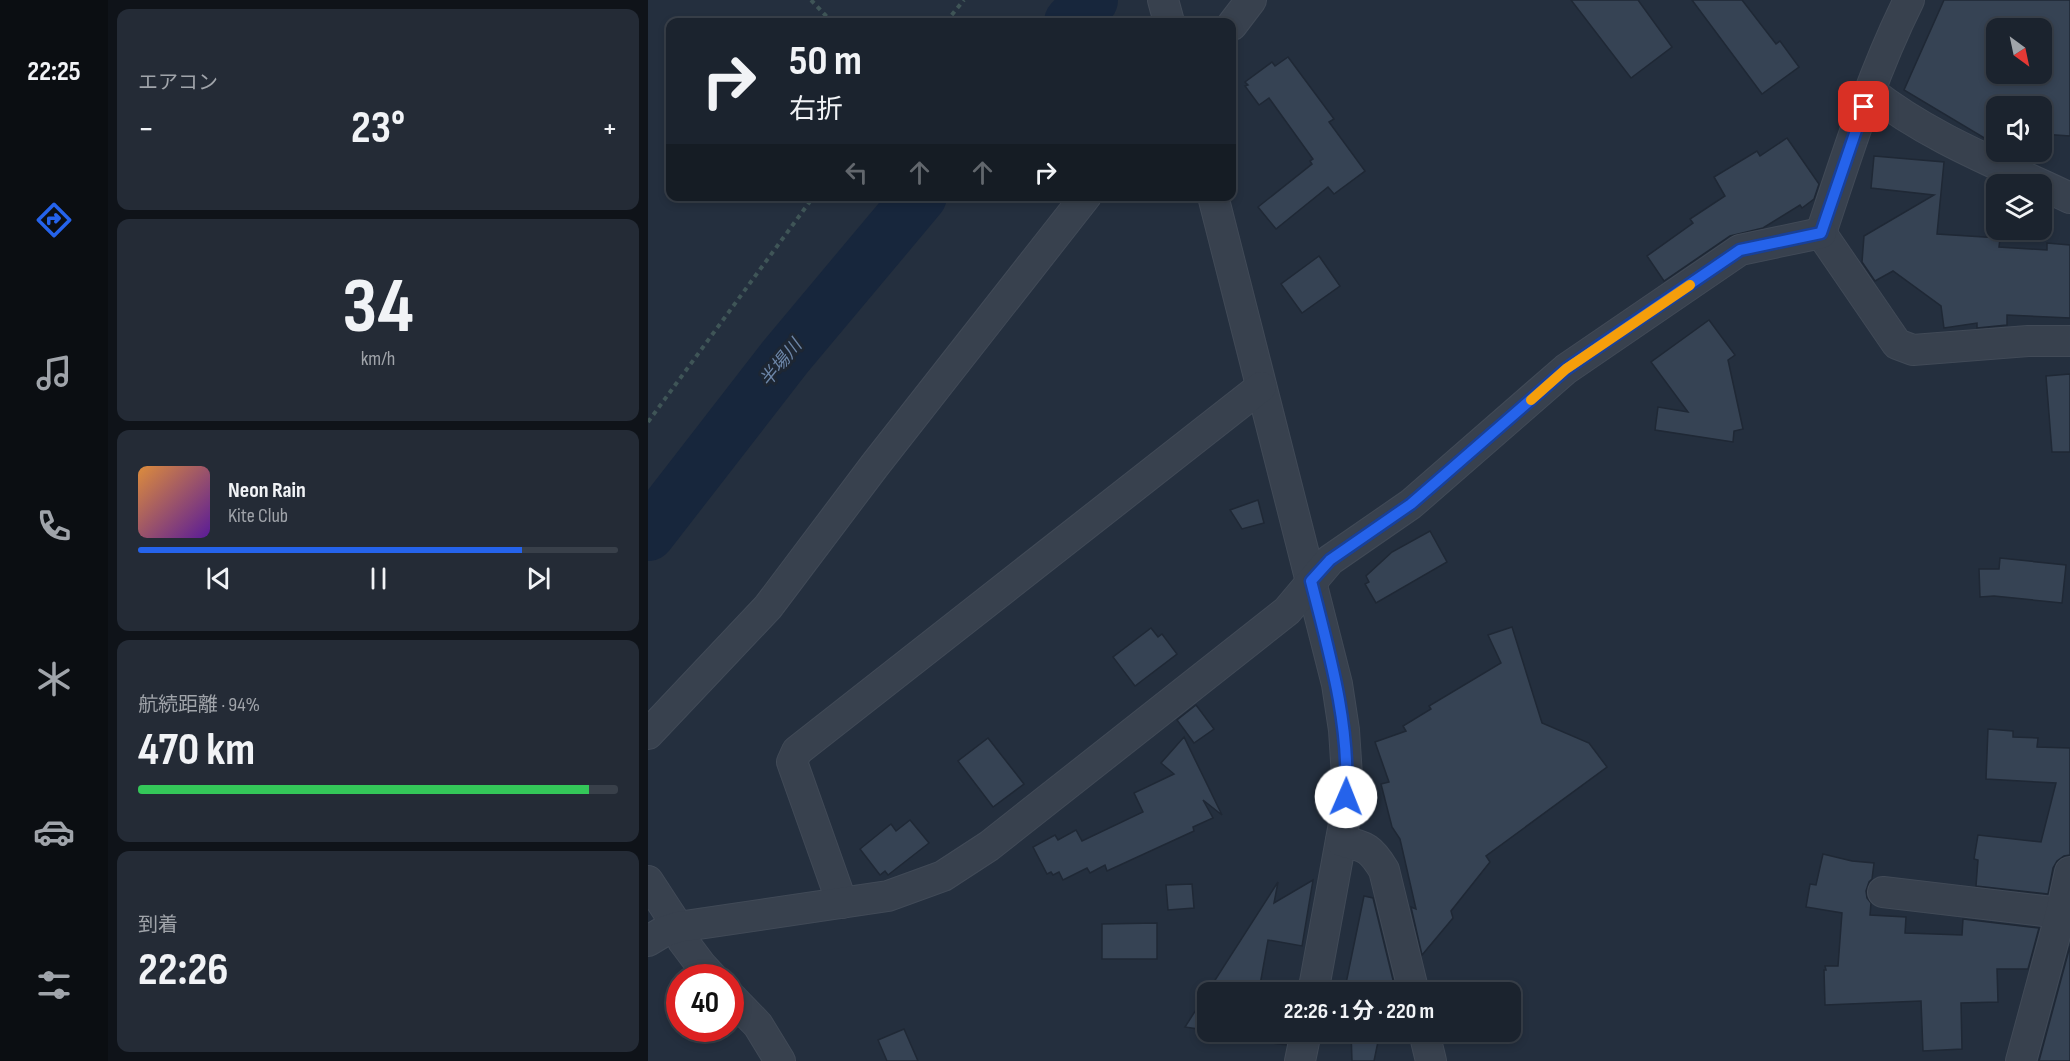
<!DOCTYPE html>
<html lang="ja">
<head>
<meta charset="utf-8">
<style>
  :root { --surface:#1b232e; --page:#242b36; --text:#f1f3f6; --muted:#a0a4aa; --line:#39404a; --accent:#2563eb }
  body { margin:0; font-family:"Sofia Sans Condensed","Noto Sans JP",sans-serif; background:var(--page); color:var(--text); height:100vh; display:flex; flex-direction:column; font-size:22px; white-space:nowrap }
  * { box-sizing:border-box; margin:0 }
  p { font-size:20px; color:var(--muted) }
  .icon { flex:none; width:33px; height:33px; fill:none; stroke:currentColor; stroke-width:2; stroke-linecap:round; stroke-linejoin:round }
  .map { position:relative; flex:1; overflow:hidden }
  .drawer { display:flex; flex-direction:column; gap:9px; padding:9px; background:#0f1319; width:540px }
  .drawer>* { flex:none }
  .top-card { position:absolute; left:18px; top:18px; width:570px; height:183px; border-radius:12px; box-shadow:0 3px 9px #0003,0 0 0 2px var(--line); background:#1b232e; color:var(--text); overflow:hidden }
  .needle { width:39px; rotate:147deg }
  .fabs { position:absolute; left:1338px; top:18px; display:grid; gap:12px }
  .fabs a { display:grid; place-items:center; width:66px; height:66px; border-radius:12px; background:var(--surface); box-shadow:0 3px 9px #0003,0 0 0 2px var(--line); font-size:30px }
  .speed { position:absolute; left:18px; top:964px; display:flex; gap:12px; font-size:30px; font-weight:700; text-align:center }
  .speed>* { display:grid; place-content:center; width:78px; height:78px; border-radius:50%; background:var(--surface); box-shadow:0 3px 9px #0003,0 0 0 2px var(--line); line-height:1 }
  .speed .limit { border:9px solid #d22; background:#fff; color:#111 }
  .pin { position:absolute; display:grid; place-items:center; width:51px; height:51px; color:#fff; margin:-26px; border-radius:12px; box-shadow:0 3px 9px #0006 }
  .me { position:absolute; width:66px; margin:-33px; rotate:1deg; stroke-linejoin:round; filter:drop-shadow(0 0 4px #0008) }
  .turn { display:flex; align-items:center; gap:21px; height:126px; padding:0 24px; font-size:27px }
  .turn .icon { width:78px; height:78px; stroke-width:2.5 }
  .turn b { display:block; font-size:42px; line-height:51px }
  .lanes { display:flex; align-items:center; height:57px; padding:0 24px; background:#0003; justify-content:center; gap:30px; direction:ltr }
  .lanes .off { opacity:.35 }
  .big { font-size:45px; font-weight:700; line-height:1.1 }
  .drawer .tile { flex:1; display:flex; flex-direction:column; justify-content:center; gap:9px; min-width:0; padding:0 21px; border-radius:12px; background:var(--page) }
  .drawer .dial { align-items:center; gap:0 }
  .dial b { font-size:78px; line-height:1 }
  .song { display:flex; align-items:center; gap:18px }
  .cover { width:72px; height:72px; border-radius:9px; background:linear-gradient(135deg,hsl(30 70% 55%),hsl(270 70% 35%)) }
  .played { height:6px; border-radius:3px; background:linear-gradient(90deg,var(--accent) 80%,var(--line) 80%) }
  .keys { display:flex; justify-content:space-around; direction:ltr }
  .heat { display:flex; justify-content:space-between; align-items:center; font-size:33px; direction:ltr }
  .charge { height:9px; border-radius:4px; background:linear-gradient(90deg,#34c759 94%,var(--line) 0) }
  .trip { position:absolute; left:549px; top:982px; width:324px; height:60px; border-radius:12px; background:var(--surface); box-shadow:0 3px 9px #0003,0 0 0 2px var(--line); font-weight:700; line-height:60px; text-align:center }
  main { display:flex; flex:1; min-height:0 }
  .tab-bar { display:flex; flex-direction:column; width:108px; justify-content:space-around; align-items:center; background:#0b0e12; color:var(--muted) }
  .tab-bar .icon { width:42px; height:42px }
  .tab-bar .current { color:var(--accent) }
  .tab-bar b { font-size:27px; color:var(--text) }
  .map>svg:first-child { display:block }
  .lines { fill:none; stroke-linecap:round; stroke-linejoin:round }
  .river { stroke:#17263c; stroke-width:54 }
  .building { fill:#364354; stroke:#1f2835; stroke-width:1.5; fill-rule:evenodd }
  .minor-casing { stroke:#414a57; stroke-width:32 }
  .path { stroke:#3f5557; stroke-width:4; stroke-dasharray:4.5 4.5; stroke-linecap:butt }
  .minor { stroke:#38414e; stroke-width:30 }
  .route-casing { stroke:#184099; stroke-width:15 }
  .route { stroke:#2563eb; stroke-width:10 }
  .slow { stroke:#f59e0b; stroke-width:10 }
  .labels { text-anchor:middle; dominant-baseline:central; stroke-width:6; stroke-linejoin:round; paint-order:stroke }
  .water-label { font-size:18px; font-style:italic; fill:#6d86a8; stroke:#1d2633 }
</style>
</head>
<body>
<main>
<nav class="tab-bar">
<b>22:25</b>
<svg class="icon current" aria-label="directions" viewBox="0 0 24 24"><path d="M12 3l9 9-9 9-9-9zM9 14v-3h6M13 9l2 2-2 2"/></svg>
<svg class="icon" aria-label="music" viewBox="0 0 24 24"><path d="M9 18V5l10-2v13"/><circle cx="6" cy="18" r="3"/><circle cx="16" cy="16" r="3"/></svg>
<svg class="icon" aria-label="phone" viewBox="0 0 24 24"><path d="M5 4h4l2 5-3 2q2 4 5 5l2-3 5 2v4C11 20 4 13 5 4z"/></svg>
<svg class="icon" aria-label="climate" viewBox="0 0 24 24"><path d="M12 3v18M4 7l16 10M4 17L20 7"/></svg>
<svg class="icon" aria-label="car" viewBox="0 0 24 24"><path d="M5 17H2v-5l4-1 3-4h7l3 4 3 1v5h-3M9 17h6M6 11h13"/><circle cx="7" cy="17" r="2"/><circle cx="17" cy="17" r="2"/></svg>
<svg class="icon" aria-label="filters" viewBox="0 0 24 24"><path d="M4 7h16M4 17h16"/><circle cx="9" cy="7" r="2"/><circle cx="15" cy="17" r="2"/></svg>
</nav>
<section class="drawer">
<div class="tile"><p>エアコン</p>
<div class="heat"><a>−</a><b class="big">23°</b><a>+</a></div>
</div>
<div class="tile dial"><b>34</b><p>km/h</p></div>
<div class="tile">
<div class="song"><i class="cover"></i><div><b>Neon Rain</b><p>Kite Club</p></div></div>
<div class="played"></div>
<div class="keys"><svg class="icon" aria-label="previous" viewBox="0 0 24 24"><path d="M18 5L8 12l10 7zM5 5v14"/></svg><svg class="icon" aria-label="pause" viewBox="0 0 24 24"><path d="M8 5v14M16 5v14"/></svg><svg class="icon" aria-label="next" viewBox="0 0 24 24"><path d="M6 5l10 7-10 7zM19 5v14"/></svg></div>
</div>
<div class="tile"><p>航続距離 · 94%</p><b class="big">470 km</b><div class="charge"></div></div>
<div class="tile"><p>到着</p><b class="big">22:26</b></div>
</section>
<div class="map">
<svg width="1422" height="1061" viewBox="0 0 1422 1061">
  <rect width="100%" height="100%" fill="#242f3e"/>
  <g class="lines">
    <g class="river">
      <path d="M423,22L443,0"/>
      <path d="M0,534L138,356L272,196"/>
    </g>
  </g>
  <g class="building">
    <path d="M923,0H990L1024,47L983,78Z"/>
    <path d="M1044,0H1094L1128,44L1132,41L1151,67L1114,94Z"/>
    <path d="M1296,0H1422V136L1394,134V106H1348V145L1256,90ZM1348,28H1394V74H1348Z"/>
    <path d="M640,57L686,119L681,122L717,171L686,194L680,187L628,229L610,207L664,164L662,161L665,159L621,98L611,105L597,86L600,85L597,82L624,62L627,66Z"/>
    <path d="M1139,138L1171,184L1166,199L1154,208L1152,205L1115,228L1082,236L1016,281L999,256L1045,223L1042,219L1077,196L1066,177L1109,151L1112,156Z"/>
    <path d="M1226,156L1296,162L1289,234L1352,238L1351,247L1399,250V243L1422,245V318L1359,315V325L1329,328V323L1296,328L1293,306L1245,271L1227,281L1214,262L1216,236L1286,195L1223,188Z"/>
    <path d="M671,256L692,286L654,313L633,284Z"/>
    <path d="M1061,320L1087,355L1080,360L1095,429L1086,431L1085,442L1007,430L1010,407L1040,412L1003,362Z"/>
    <path d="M1422,374V452H1404L1398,376Z"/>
    <path d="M610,500L616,523L594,529L582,510Z"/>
    <path d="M782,531L799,562L728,603L717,584L721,582L718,576L744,552Z"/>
    <path d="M1352,558L1418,565L1414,603L1346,596L1332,597L1331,569H1351Z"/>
    <path d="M864,627L894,723L941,743L959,767L838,856L842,862L803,911L805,918L774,955L763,907L768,909L752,839L744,827L733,784L741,782L727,742L758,731L755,726L783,709L781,706L853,663L840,635Z"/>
    <path d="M503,628L510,637L514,634L529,654L487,686L465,657Z"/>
    <path d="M548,705L566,729L546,743L529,720Z"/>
    <path d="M1340,729L1365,731V737L1390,738L1389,747L1422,748V855L1416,856L1409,861L1405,868L1400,894L1328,886L1330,860L1326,859L1330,835L1393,842L1408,783L1338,779Z"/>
    <path d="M536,737L574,815L555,800L565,818L545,827L546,831L459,871L457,865L442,873L439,868L415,880L411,872L405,875L403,872L399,874L385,847L407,835L410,840L428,830L434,841L495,812L486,793L526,774L513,763Z"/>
    <path d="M340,738L376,784L345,807L310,761Z"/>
    <path d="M262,820L281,843L240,875L237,871L232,875L212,849L243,824L248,831Z"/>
    <path d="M1175,854L1204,861L1226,863L1224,879L1221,882L1218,891L1219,898L1223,903L1222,915L1258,917L1257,933L1314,935L1315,919L1391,928L1380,969H1349L1350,1002L1313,1003L1314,1049L1275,1051L1273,1001L1177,1005L1176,970H1178L1177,966H1190L1194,913L1158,907L1162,884L1168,885Z"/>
    <path d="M665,880L654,946L620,940L612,985L641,990V992L646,993H560V1032H640L638,1045L556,1034V1030L537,1027L630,882L626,903Z"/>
    <path d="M544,884L546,908L520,910L518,885Z"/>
    <path d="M716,896L725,898L747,988L743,993H696Z"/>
    <path d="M509,923V959H454V924Z"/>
    <path d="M1422,946V1061H1391Z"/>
    <path d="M256,1029L270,1061H239L230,1040Z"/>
    <path d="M703,1032H732L726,1061H704Z"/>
  </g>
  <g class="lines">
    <defs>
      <g id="minor">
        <path d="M515,0L521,22"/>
        <path d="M584,25L603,0"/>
        <path d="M1222,91C1281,138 1355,166 1422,198"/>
        <path d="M565,196L689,684L696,730L699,776L697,818L665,993"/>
        <path d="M1173,233L1249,344L1265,350L1380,341H1422"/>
        <path d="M1173,233C1199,155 1224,74 1261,0"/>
        <path d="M0,734L120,607L227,465L438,196"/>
        <path d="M693,841C718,847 722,847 736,870L766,993"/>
        <path d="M0,881L30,927L35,941L53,965L65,978"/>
        <path d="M1235,892L1413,913"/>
        <path d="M194,903L144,762L149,751L613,387"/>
        <path d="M0,941L15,932L30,927L240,896L295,876L341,846L639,611L682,560L763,504L918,369L1092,250L1173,233"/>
        <path d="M82,996L110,1025L132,1061"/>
        <path d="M776,1032L783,1061"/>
        <path d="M652,1061L658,1032"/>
        <path d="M1373,1061L1413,913L1422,872"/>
      </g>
    </defs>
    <use href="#minor" class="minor-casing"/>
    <g class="path">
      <path d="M163,0L184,22"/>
      <path d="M298,22L316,0"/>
      <path d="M0,422L166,196"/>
    </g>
    <use href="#minor" class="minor"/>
  </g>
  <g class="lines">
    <defs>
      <path id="route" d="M698,797C702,723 681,652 663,581L682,560L763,504L918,369L957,342L1092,250L1173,233L1216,107"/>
    </defs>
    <use href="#route" class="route-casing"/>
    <use href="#route" class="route"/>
    <path class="slow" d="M883,400L918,369L1042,285"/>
  </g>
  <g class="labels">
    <g class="water-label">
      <text transform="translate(133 363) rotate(-51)">半場川</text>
    </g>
  </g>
</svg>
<div class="fabs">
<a><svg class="needle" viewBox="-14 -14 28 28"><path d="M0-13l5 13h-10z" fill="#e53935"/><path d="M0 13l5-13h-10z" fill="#a0a4aa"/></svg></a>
<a><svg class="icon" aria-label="sound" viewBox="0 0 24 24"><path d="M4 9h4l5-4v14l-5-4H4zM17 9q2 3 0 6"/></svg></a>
<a><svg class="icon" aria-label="layers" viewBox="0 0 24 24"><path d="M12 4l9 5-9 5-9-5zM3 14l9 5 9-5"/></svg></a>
</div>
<div class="speed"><div class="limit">40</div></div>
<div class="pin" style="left:1216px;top:107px;background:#d93025"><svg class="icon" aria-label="arrive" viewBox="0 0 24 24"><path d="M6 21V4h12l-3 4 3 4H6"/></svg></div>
<svg class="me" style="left:698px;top:797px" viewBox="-20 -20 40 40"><circle r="19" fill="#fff"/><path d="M0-13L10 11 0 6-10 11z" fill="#2563eb"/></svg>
<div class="trip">22:26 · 1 分 · 220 m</div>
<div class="top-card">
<div class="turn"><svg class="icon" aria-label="right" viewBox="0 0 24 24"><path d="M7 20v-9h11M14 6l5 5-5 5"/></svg><div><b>50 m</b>右折</div></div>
<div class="lanes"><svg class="icon off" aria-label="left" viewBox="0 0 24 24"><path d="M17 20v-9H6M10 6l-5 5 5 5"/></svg><svg class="icon off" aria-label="ahead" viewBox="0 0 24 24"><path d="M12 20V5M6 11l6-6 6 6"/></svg><svg class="icon off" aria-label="ahead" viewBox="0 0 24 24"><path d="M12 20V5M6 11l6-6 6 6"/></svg><svg class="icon" aria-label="right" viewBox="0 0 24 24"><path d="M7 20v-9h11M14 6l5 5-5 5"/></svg></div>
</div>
</div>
</main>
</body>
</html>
